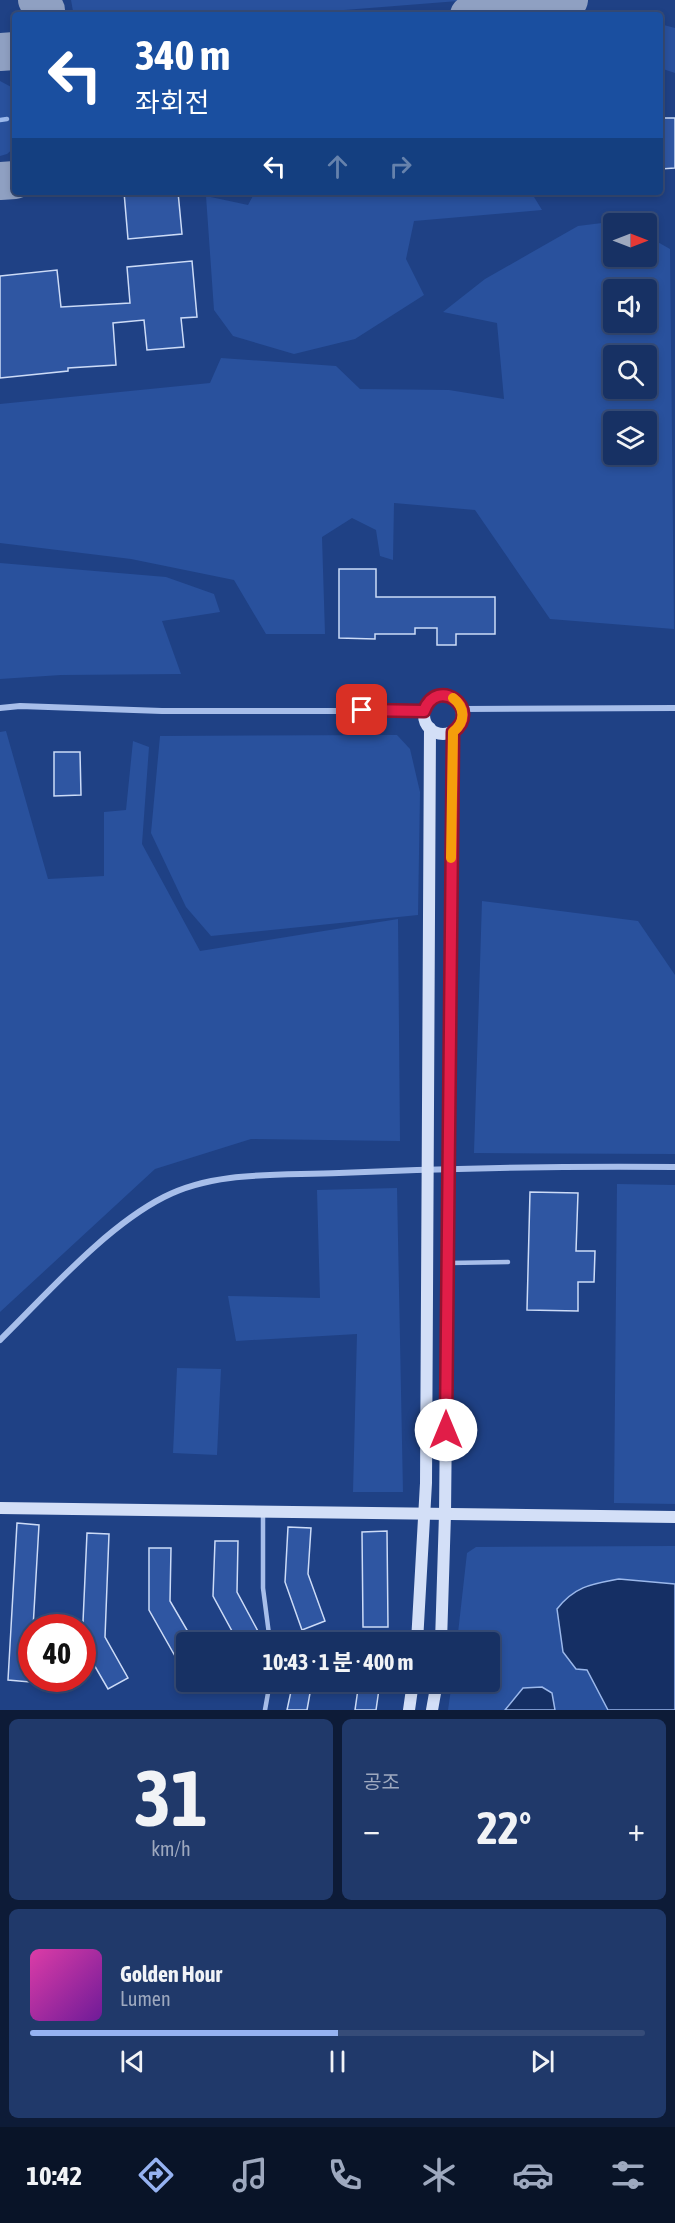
<!DOCTYPE html>
<html lang="ko">
<head>
<meta charset="utf-8">
<style>
  :root { --surface:#173164; --page:#20396a; --text:#f1f3f6; --muted:#9ea9bf; --line:#364c78; --accent:#95b2f1 }
  body { margin:0; font-family:"Asap Condensed","Noto Sans KR",sans-serif; background:var(--page); color:var(--text); height:100vh; display:flex; flex-direction:column; font-size:22px; white-space:nowrap }
  * { box-sizing:border-box; margin:0 }
  p { font-size:20px; color:var(--muted) }
  .icon { flex:none; width:33px; height:33px; fill:none; stroke:currentColor; stroke-width:2; stroke-linecap:round; stroke-linejoin:round }
  .map { position:relative; height:1710px; overflow:hidden }
  .side { display:flex; flex-direction:column; gap:9px; padding:9px; background:#0d1b37; flex:1 }
  .side>* { flex:none }
  .banner { position:absolute; left:12px; top:12px; width:651px; height:183px; border-radius:6px; box-shadow:0 3px 9px #0003,0 0 0 2px var(--line); background:#1a4fa0; color:#fff; overflow:hidden }
  .needle { width:39px; rotate:90deg }
  .buttons { position:absolute; left:603px; top:213px; display:grid; gap:12px }
  .buttons a { display:grid; place-items:center; width:54px; height:54px; border-radius:6px; background:var(--surface); box-shadow:0 3px 9px #0003,0 0 0 2px var(--line); font-size:30px }
  .speed { position:absolute; left:18px; top:1614px; display:flex; gap:12px; font-size:30px; font-weight:700; text-align:center }
  .speed>* { display:grid; place-content:center; width:78px; height:78px; border-radius:50%; background:var(--surface); box-shadow:0 3px 9px #0003,0 0 0 2px var(--line); line-height:1 }
  .speed .limit { border:9px solid #d22; background:#fff; color:#111 }
  .pin { position:absolute; display:grid; place-items:center; width:51px; height:51px; color:#fff; margin:-26px; border-radius:12px; box-shadow:0 3px 9px #0006 }
  .me { position:absolute; width:66px; margin:-33px; rotate:0deg; stroke-linejoin:round; filter:drop-shadow(0 0 4px #0008) }
  .turn { display:flex; align-items:center; gap:21px; height:126px; padding:0 24px; font-size:27px }
  .turn .icon { width:78px; height:78px; stroke-width:2.5 }
  .turn b { display:block; font-size:42px; line-height:51px }
  .lanes { display:flex; align-items:center; height:57px; padding:0 24px; background:#0003; justify-content:center; gap:30px; direction:ltr }
  .lanes .off { opacity:.35 }
  .big { font-size:45px; font-weight:700; line-height:1.1 }
  .side .card { flex:1; display:flex; flex-direction:column; justify-content:center; gap:9px; min-width:0; padding:0 21px; border-radius:9px; background:var(--page) }
  .side .dial { align-items:center; gap:0 }
  .dial b { font-size:78px; line-height:1 }
  .song { display:flex; align-items:center; gap:18px }
  .cover { width:72px; height:72px; border-radius:9px; background:linear-gradient(135deg,hsl(320 70% 55%),hsl(280 70% 35%)) }
  .played { height:6px; border-radius:3px; background:linear-gradient(90deg,var(--accent) 50%,var(--line) 50%) }
  .keys { display:flex; justify-content:space-around; direction:ltr }
  .heat { display:flex; justify-content:space-between; align-items:center; font-size:33px; direction:ltr }
  .side .tiles { flex:1; display:grid; gap:9px; grid-template-columns:1fr 1fr }
  .card:last-child { grid-column:span 2 }
  .trip { position:absolute; left:176px; top:1632px; width:324px; height:60px; border-radius:6px; background:var(--surface); box-shadow:0 3px 9px #0003,0 0 0 2px var(--line); font-weight:700; line-height:60px; text-align:center }
  .tab-bar { display:flex; height:96px; justify-content:space-around; align-items:center; background:#091428; color:var(--muted) }
  .tab-bar .icon { width:42px; height:42px }
  .tab-bar .on { color:var(--accent) }
  .tab-bar b { font-size:27px; color:var(--text) }
  .map>svg:first-child { display:block }
  .green { fill:#29519d; fill-rule:evenodd }
  .water { fill:#152f64; stroke:#9bb8eb; stroke-width:1.5 }
  .lines { fill:none; stroke-linecap:round; stroke-linejoin:round }
  .stream { stroke:#9bb8eb; stroke-width:4.5 }
  .taxiway { stroke:#8fa0c2; stroke-width:38 }
  .building { fill:#2f56a2; stroke:#ccdbf7; stroke-width:1.5 }
  .lane { stroke:#a7beea; stroke-width:4.5 }
  .street { stroke:#a7beea; stroke-width:6 }
  .secondary { stroke:#d3dff7; stroke-width:12 }
  .route-casing { stroke:#92132f; stroke-width:15 }
  .route { stroke:#e11d48; stroke-width:10 }
  .slow { stroke:#f59e0b; stroke-width:10 }
</style>
</head>
<body>
<div class="map">
<svg width="675" height="1710" viewBox="0 0 675 1710">
  <rect width="100%" height="100%" fill="#1f4185"/>
  <g class="green">
    <path d="M71,0H471L281,15H78L73,11Z"/>
    <path d="M660,24L675,28V73L660,68Z"/>
    <path d="M0,81L15,89V147L7,154L0,156Z"/>
    <path d="M255,192H446L463,197L467,192H531L542,210L414,221L406,259L424,295L355,339L294,354L233,336L214,310L206,196L248,205Z"/>
    <path d="M618,221L624,223L614,224V256H646L647,236L670,249L674,629L550,619L475,510L394,503L393,560L380,556L376,530L352,518L322,537L325,634H266L234,580L131,559L0,543V404L210,383L221,358L336,366L360,389L449,390L504,399L497,323L443,312L485,279L578,226ZM614,290H646V322H614ZM614,356H646V388H614ZM614,422H646V454H614Z"/>
    <path d="M0,563L166,577L214,594L220,612L162,621L181,674L61,675L0,679Z"/>
    <path d="M6,731L48,879L104,876V812L126,810L133,741L149,747L142,844L200,951L398,919L400,1141L251,1139L155,1169L0,1312V732Z"/>
    <path d="M397,735L410,749L420,792L418,915L211,936L186,907L151,833L160,736Z"/>
    <path d="M482,901L638,921L675,975V1154L474,1153Z"/>
    <path d="M617,1184L675,1185V1504L614,1503Z"/>
    <path d="M397,1188L403,1492H353L357,1334L236,1341L228,1296L320,1298L317,1190Z"/>
    <path d="M177,1368L221,1369L217,1455L173,1453Z"/>
    <path d="M675,1546V1710H448L452,1682H489V1642H457L467,1553L476,1547Z"/>
  </g>
  <g class="water">
    <path d="M619,1579L675,1584V1710H608L587,1670L576,1669L563,1652L557,1609C575,1586 592,1584 619,1579Z"/>
    <path d="M542,1687L552,1693L555,1710H505L523,1688Z"/>
  </g>
  <g class="lines">
    <path class="stream" d="M0,120L7,119"/>
    <g class="taxiway">
      <path d="M37,0L46,10V15"/>
      <path d="M469,15L541,9L569,0"/>
      <path d="M0,52L15,51"/>
      <path d="M0,181L15,180"/>
    </g>
  </g>
  <g class="building">
    <path d="M660,118H675V168L660,169Z"/>
    <path d="M124,192H178L182,234L128,239Z"/>
    <path d="M192,261L197,317L181,318L184,347L147,350L144,320L113,323L116,365L68,368V371L0,378V276L57,270L61,307L130,303L127,267Z"/>
    <path d="M339,569H376V597H495V634H456V645H437V628H415V634H375V639L339,638Z"/>
    <path d="M54,752H80L81,795L54,796Z"/>
    <path d="M530,1192L578,1193L576,1251H595L594,1282H578V1311L527,1310Z"/>
    <path d="M17,1523L39,1525L33,1628H32L30,1682L8,1680Z"/>
    <path d="M288,1527L311,1528L308,1574L325,1621L302,1630L285,1582Z"/>
    <path d="M387,1531L388,1627H363L362,1532Z"/>
    <path d="M87,1533L109,1534L105,1637L128,1678L108,1689L82,1644Z"/>
    <path d="M215,1541H238L237,1592L260,1635L246,1642H238L213,1596Z"/>
    <path d="M149,1548H171L170,1601L194,1642H186V1649L175,1656L149,1610Z"/>
    <path d="M293,1682H312L307,1710H287Z"/>
    <path d="M359,1682H380L376,1710H355Z"/>
  </g>
  <g class="lines">
    <g class="lane">
      <path d="M449,1263L508,1262"/>
      <path d="M263,1514V1588L270,1642"/>
      <path d="M265,1710L270,1682"/>
    </g>
    <g class="street">
      <path d="M0,708L20,706L162,711H424"/>
      <path d="M462,709L675,708"/>
      <path d="M0,1340C48,1293 105,1227 164,1197C216,1170 282,1176 339,1173C451,1168 563,1166 675,1167"/>
    </g>
    <g class="secondary">
      <circle cx="443" cy="715" r="19"/>
      <path d="M0,1508L675,1517"/>
      <path d="M417,1642L426,1483L430,728"/>
      <path d="M441,1642L445,1514L453,732"/>
      <path d="M409,1710L413,1682"/>
      <path d="M432,1710L437,1682"/>
    </g>
  </g>
  <g class="lines">
    <defs>
      <path id="route" d="M362,710L424,711C437,675 483,709 453,732L446,1430"/>
    </defs>
    <use href="#route" class="route-casing"/>
    <use href="#route" class="route"/>
    <path class="slow" d="M451,858L453,732C466,722 465,707 453,698"/>
  </g>
</svg>
<div class="buttons">
<a><svg class="needle" viewBox="-14 -14 28 28"><path d="M0-13l5 13h-10z" fill="#e53935"/><path d="M0 13l5-13h-10z" fill="#9ea9bf"/></svg></a>
<a><svg class="icon" aria-label="sound" viewBox="0 0 24 24"><path d="M4 9h4l5-4v14l-5-4H4zM17 9q2 3 0 6"/></svg></a>
<a><svg class="icon" aria-label="search" viewBox="0 0 24 24"><circle cx="10" cy="10" r="6"/><path d="M15 15l6 6"/></svg></a>
<a><svg class="icon" aria-label="layers" viewBox="0 0 24 24"><path d="M12 4l9 5-9 5-9-5zM3 14l9 5 9-5"/></svg></a>
</div>
<div class="speed"><div class="limit">40</div></div>
<div class="pin" style="left:362px;top:710px;background:#d93025"><svg class="icon" aria-label="arrive" viewBox="0 0 24 24"><path d="M6 21V4h12l-3 4 3 4H6"/></svg></div>
<svg class="me" style="left:446px;top:1430px" viewBox="-20 -20 40 40"><circle r="19" fill="#fff"/><path d="M0-13L10 11 0 6-10 11z" fill="#e11d48"/></svg>
<div class="trip">10:43 · 1 분 · 400 m</div>
<div class="banner">
<div class="turn"><svg class="icon" aria-label="left" viewBox="0 0 24 24"><path d="M17 20v-9H6M10 6l-5 5 5 5"/></svg><div><b>340 m</b>좌회전</div></div>
<div class="lanes"><svg class="icon" aria-label="left" viewBox="0 0 24 24"><path d="M17 20v-9H6M10 6l-5 5 5 5"/></svg><svg class="icon off" aria-label="ahead" viewBox="0 0 24 24"><path d="M12 20V5M6 11l6-6 6 6"/></svg><svg class="icon off" aria-label="right" viewBox="0 0 24 24"><path d="M7 20v-9h11M14 6l5 5-5 5"/></svg></div>
</div>
</div>
<section class="side">
<div class="tiles">
<div class="card dial"><b>31</b><p>km/h</p></div>
<div class="card"><p>공조</p>
<div class="heat"><a>−</a><b class="big">22°</b><a>+</a></div>
</div>
<div class="card">
<div class="song"><i class="cover"></i><div><b>Golden Hour</b><p>Lumen</p></div></div>
<div class="played"></div>
<div class="keys"><svg class="icon" aria-label="previous" viewBox="0 0 24 24"><path d="M18 5L8 12l10 7zM5 5v14"/></svg><svg class="icon" aria-label="pause" viewBox="0 0 24 24"><path d="M8 5v14M16 5v14"/></svg><svg class="icon" aria-label="next" viewBox="0 0 24 24"><path d="M6 5l10 7-10 7zM19 5v14"/></svg></div>
</div>
</div>
</section>
<nav class="tab-bar">
<b>10:42</b>
<svg class="icon on" aria-label="directions" viewBox="0 0 24 24"><path d="M12 3l9 9-9 9-9-9zM9 14v-3h6M13 9l2 2-2 2"/></svg>
<svg class="icon" aria-label="music" viewBox="0 0 24 24"><path d="M9 18V5l10-2v13"/><circle cx="6" cy="18" r="3"/><circle cx="16" cy="16" r="3"/></svg>
<svg class="icon" aria-label="phone" viewBox="0 0 24 24"><path d="M5 4h4l2 5-3 2q2 4 5 5l2-3 5 2v4C11 20 4 13 5 4z"/></svg>
<svg class="icon" aria-label="climate" viewBox="0 0 24 24"><path d="M12 3v18M4 7l16 10M4 17L20 7"/></svg>
<svg class="icon" aria-label="car" viewBox="0 0 24 24"><path d="M5 17H2v-5l4-1 3-4h7l3 4 3 1v5h-3M9 17h6M6 11h13"/><circle cx="7" cy="17" r="2"/><circle cx="17" cy="17" r="2"/></svg>
<svg class="icon" aria-label="filters" viewBox="0 0 24 24"><path d="M4 7h16M4 17h16"/><circle cx="9" cy="7" r="2"/><circle cx="15" cy="17" r="2"/></svg>
</nav>
</body>
</html>
